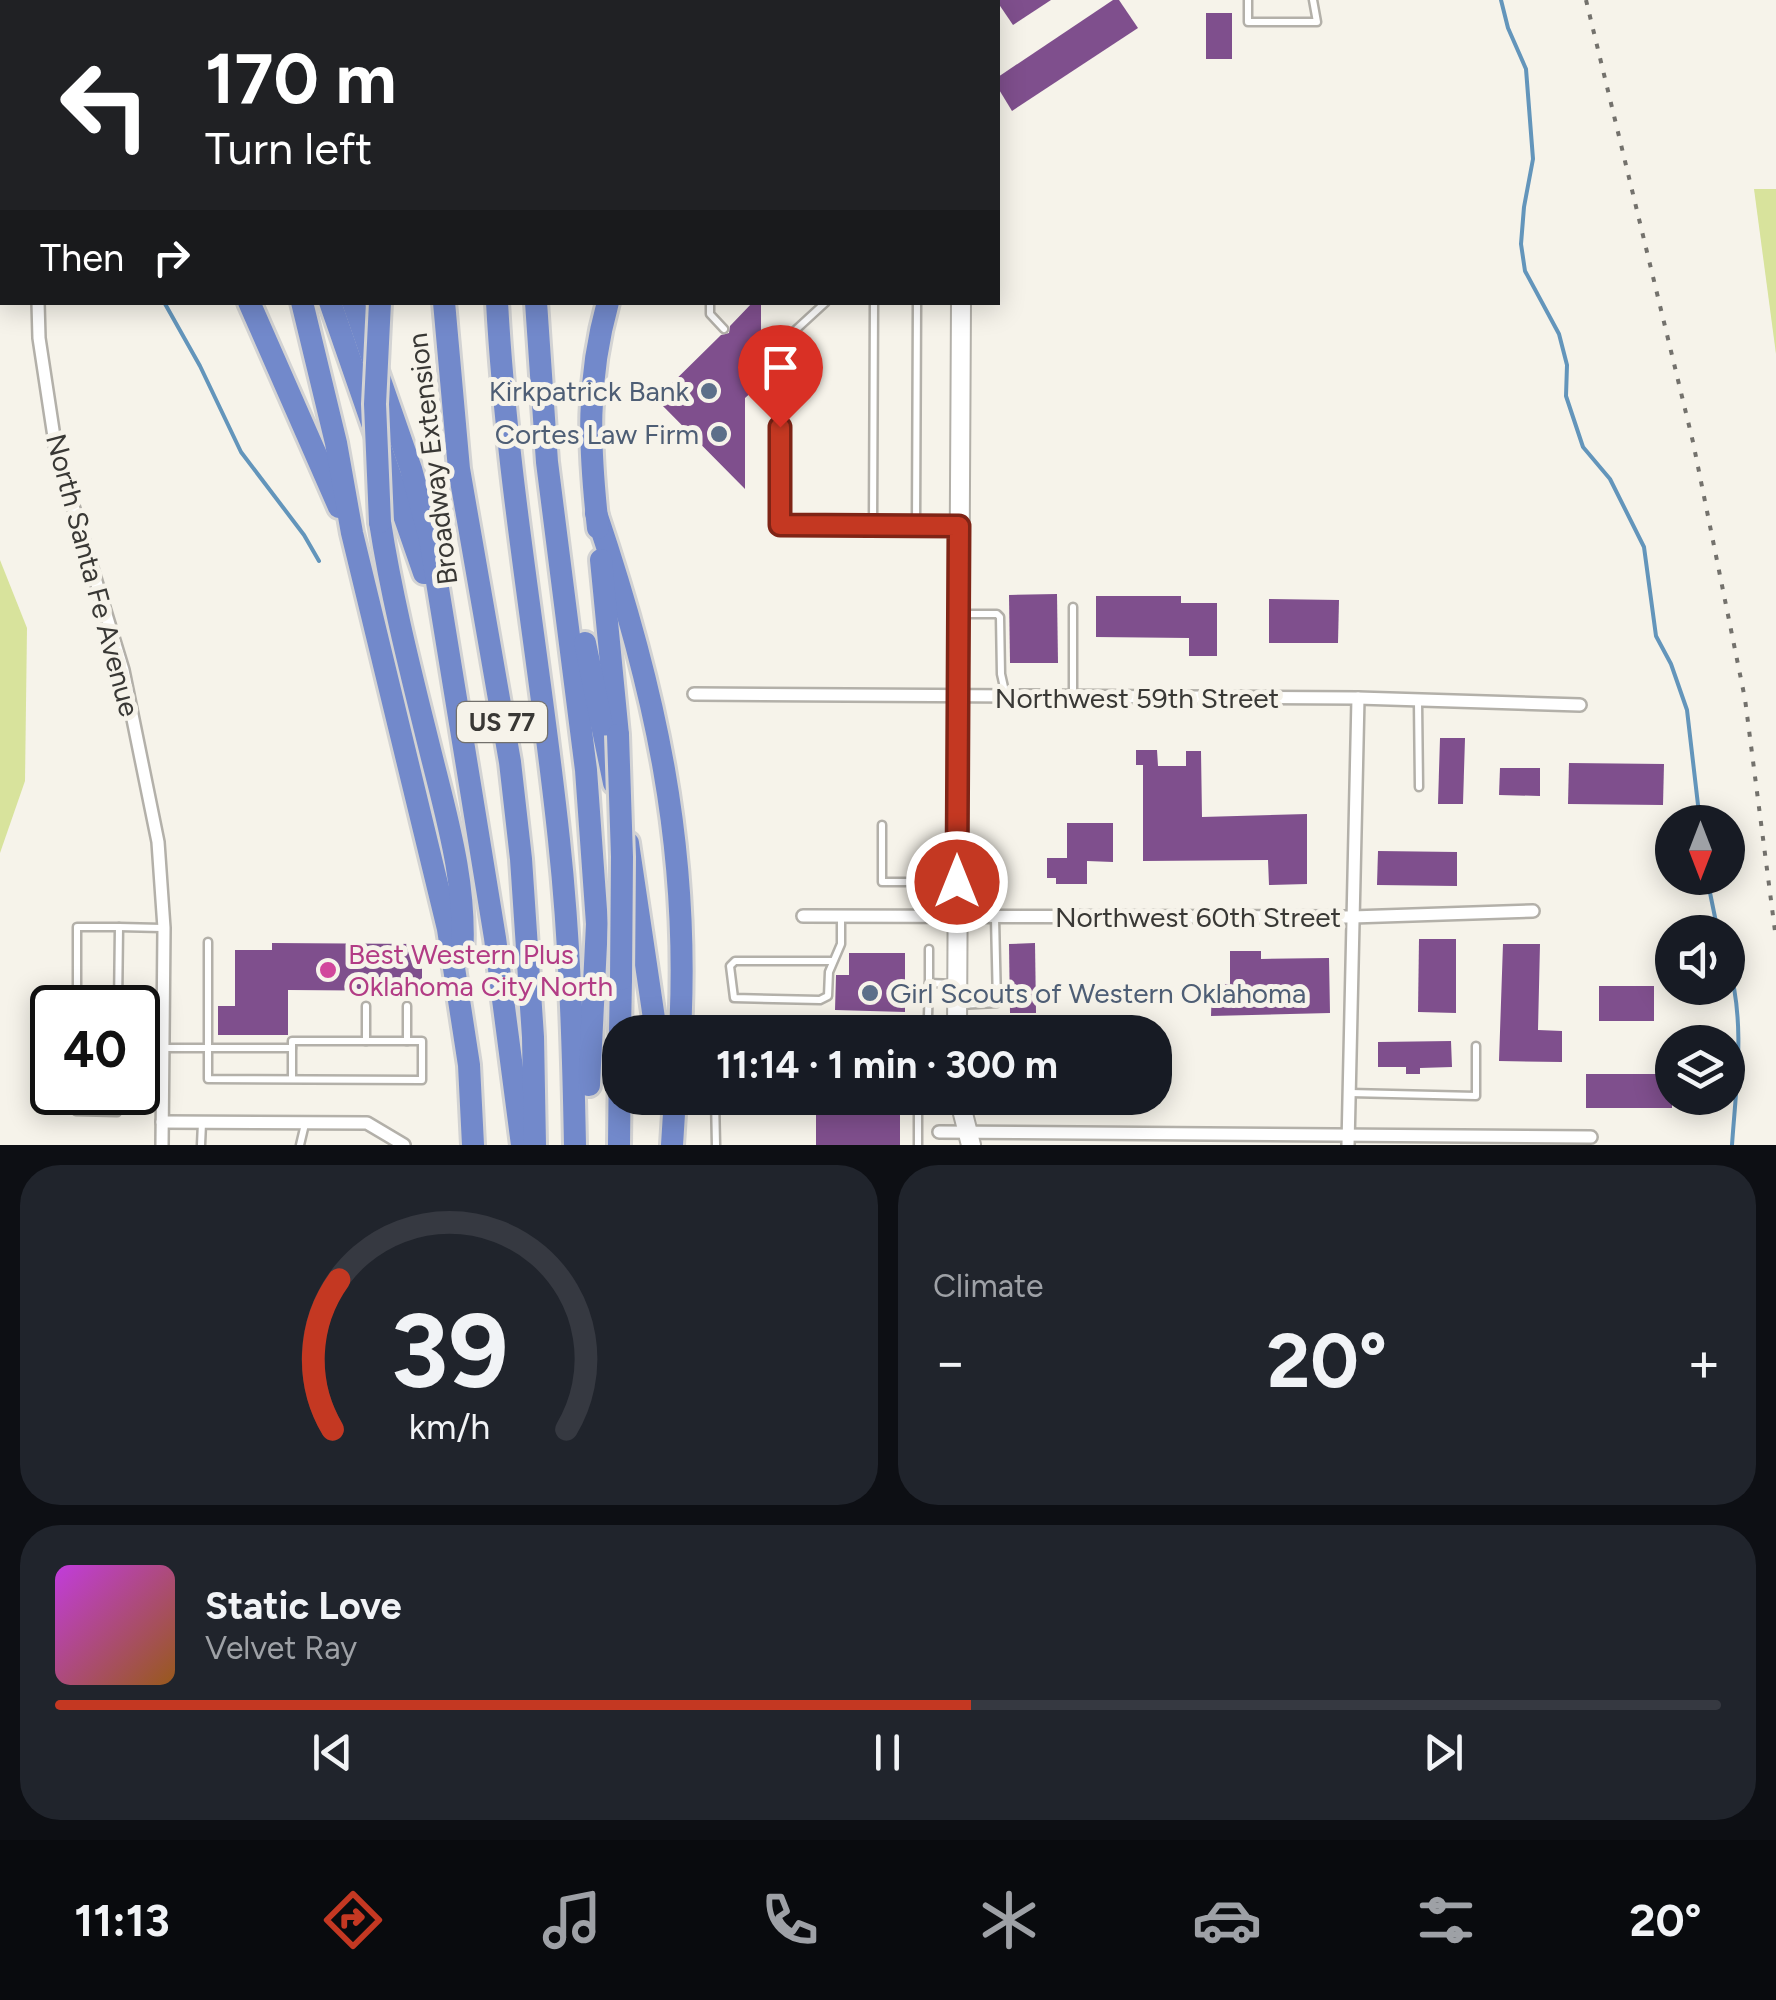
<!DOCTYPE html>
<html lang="en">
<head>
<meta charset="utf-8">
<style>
  :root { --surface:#171b24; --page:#20242c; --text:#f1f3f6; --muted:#9ea1a6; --line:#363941; --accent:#c43822 }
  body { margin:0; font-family:Figtree,sans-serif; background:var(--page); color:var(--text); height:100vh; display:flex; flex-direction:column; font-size:38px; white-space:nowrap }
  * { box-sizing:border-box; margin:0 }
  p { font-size:32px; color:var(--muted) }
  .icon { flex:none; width:55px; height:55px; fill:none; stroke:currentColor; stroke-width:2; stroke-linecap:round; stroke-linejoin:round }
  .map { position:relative; height:1145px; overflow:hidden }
  .panel { display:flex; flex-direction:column; gap:20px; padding:20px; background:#0d0f14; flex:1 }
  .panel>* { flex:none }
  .guide { position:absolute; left:0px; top:0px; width:1000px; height:305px; box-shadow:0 5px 25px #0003; background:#202124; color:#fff; overflow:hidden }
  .needle { width:65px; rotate:180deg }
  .tools { position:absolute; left:1655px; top:805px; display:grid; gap:20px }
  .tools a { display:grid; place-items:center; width:90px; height:90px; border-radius:50%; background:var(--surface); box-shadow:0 5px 25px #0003; font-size:50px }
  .speed { position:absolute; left:30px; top:985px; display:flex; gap:20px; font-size:50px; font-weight:700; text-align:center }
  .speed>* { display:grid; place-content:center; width:130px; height:130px; border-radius:50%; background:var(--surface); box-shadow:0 5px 25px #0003; line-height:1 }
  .speed .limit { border:5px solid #111; border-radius:15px; background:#fff; color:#111 }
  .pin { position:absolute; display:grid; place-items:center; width:85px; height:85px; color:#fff; margin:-102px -42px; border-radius:50% 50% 50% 0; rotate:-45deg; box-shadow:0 0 10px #0007 }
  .pin .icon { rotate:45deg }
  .me { position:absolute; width:110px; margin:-55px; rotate:0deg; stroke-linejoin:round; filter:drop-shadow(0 0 8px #0008) }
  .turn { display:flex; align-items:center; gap:35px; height:210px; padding:0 40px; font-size:45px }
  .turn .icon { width:130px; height:130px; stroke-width:2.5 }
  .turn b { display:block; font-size:70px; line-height:85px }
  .then { display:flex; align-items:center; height:95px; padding:0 40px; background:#0003; gap:20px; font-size:38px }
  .big { font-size:75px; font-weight:700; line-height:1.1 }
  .panel .tile { flex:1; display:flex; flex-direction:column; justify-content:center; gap:15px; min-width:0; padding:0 35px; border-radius:40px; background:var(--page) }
  .panel .dial { align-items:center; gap:0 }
  .dial svg { height:260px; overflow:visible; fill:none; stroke:var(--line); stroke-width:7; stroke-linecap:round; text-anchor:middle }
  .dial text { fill:var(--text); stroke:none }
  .song { display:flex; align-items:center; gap:30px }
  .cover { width:120px; height:120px; border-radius:15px; background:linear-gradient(135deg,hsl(290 70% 55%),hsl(30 70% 35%)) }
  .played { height:10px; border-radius:5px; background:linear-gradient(90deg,var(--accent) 55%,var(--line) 55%) }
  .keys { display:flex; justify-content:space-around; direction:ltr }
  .heat { display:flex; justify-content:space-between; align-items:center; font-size:55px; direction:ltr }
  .panel .tiles { flex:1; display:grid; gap:20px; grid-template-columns:1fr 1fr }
  .tile:last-child { grid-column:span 2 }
  .trip { position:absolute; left:602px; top:1015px; width:570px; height:100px; border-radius:40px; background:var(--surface); box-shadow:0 5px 25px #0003; font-weight:700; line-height:100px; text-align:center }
  .menu { display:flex; height:160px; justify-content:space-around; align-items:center; background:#090b0e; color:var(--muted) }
  .menu .icon { width:70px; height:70px }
  .menu .active { color:var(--accent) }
  .menu b { font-size:45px; color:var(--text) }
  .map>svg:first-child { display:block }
  .green { fill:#d8e39c }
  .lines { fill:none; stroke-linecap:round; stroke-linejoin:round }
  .stream { stroke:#6395bb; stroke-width:4 }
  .building { fill:#7f4f8d }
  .lane-casing { stroke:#b3b0a9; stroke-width:11 }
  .street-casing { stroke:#b3b0a9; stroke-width:16 }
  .secondary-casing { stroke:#b3b0a9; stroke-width:22 }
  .highway-casing { stroke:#d3d3d3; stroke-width:28 }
  .lane { stroke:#fff; stroke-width:6 }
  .street { stroke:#fff; stroke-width:11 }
  .secondary { stroke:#fff; stroke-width:18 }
  .highway { stroke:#7289cb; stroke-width:22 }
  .rail { stroke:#73716c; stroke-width:4; stroke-dasharray:5 10; stroke-linecap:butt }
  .highway-bridge-casing { stroke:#d3d3d3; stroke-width:28; stroke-linecap:butt }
  .highway-bridge { stroke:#7289cb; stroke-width:22 }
  .route-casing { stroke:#7f2416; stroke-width:25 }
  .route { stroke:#c43822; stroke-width:18 }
  .service-dot { fill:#5c6f8a; stroke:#f6f3ea; stroke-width:4 }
  .hotel-dot { fill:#d1479c; stroke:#f6f3ea; stroke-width:4 }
  .labels { text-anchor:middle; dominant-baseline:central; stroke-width:10; stroke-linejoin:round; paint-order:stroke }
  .shield { fill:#f6f3ea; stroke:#72706b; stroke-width:2.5 }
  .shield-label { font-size:25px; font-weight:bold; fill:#393835 }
  .service-label { font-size:28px; fill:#4e5e75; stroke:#f6f3ea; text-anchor:end }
  .street-label { font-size:28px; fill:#393835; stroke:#f6f3ea }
  .hotel-label { font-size:28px; fill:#b23c85; stroke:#f6f3ea; text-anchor:start }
</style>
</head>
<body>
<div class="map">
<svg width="1776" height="1145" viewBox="0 0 1776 1145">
  <rect width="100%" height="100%" fill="#f6f3ea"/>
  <g class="green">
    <path d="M1754,189H1776V354Z"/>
    <path d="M0,560L27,628L25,781L0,853Z"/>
  </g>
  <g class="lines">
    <g class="stream">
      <path d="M25,0L31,2"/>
      <path d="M1501,0L1508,28L1526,69L1533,159L1524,207L1521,244L1525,271L1559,334L1567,365L1566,396L1583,447L1610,479L1644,547L1656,636L1671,664L1687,710L1700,822"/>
      <path d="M164,302L200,366L241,452L304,535L319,561"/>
      <path d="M1707,878L1718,932"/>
      <path d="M1728,963C1746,1021 1736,1086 1732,1145"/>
    </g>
  </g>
  <g class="building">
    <path d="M996,0H1051L1013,25Z"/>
    <path d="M1113,0H1119L1138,28L1012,111L998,88V77Z"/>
    <rect x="1206" y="13" width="26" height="46"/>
    <path d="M753,302H761V384L745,398V489L656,399L721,335L729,333L730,326Z"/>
    <path d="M1057,594L1058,663H1010L1009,595Z"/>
    <path d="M1096,596H1181V603H1217V656H1189V638L1096,637Z"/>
    <path d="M1269,599L1339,600L1338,643H1269Z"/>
    <path d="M1440,738H1465L1463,804H1438Z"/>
    <path d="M1136,750H1157L1158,766H1186V751H1201L1202,817L1307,814V884L1269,885L1268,860L1143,861V765H1136Z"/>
    <path d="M1569,763L1664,764L1663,805L1568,804Z"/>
    <path d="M1500,768H1540V796L1499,795Z"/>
    <path d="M1067,823H1113V862L1087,861V884H1056V878H1047V858H1067Z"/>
    <path d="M1378,851L1457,852V886L1377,885Z"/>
    <path d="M1419,939H1456V1013L1418,1012Z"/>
    <path d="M272,943L422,944V991L288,990V1035H218V1006H235V950H272Z"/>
    <path d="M1035,943L1036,1013H1010L1009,944Z"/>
    <path d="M1503,944H1540L1538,1030L1562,1031V1062L1499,1061Z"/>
    <path d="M1230,951H1261V959L1329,958L1330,1013L1211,1016L1212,984H1230Z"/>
    <path d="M849,953H905V1012L835,1010L836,975H849Z"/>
    <rect x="1599" y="986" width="55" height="35"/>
    <path d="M1451,1041L1452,1067L1420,1068V1074H1406V1067H1378V1042Z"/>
    <rect x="1586" y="1074" width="86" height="34"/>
    <rect x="816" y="1098" width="84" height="47"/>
  </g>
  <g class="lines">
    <defs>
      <g id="lane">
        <path d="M1248,0V22H1317L1313,0"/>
        <path d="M710,302V314L724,329"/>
        <path d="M826,302L789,336L780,361L781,525L958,526"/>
        <path d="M873,526L874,302"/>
        <path d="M916,526L917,302"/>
        <path d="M1073,607V696"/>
        <path d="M963,614H997L1000,617L1001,674L1006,696"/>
        <path d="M1418,702L1419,787"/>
        <path d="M882,825V882H956"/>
        <path d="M119,927L162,928"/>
        <path d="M208,942V1079L422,1080V1041H292V1079"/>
        <path d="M929,949V983"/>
        <path d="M833,961H735L730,966L734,998L820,1000L828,996L829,972L841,944V918"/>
        <path d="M959,1005L997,1003L995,918"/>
        <path d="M366,1006V1041"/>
        <path d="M407,1006V1041"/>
        <path d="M77,1008V927H119L118,1008"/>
        <path d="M928,1016L929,983L955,984"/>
        <path d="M164,1048H292"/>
        <path d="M138,1091H161"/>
        <path d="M76,1092V1111L117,1112V1092"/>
        <path d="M1350,1093L1476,1096V1046"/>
        <path d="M715,1098L716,1145"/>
        <path d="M201,1145L202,1123"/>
        <path d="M300,1145L305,1124"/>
        <path d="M918,1145V1098"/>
      </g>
      <g id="street">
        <path d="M0,202H2"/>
        <path d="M38,302L39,338L56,450L123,670L158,842L164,928L162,1145"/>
        <path d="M694,694L1358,698L1580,705"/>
        <path d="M803,916L1352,917L1533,911"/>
        <path d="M162,1122L367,1123L404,1145"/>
        <path d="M939,1132L1591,1137"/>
        <path d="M1348,1145L1358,698"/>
      </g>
      <g id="secondary">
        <path d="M969,2L970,0"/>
        <path d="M957,1032L961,302"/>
        <path d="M959,1098L971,1145"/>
      </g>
      <g id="highway">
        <path d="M86,0L91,2"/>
        <path d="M129,0L132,2"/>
        <path d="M255,0V2"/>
        <path d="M561,0L562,2"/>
        <path d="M190,2V0"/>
        <path d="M434,2V0"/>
        <path d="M502,2V0"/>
        <path d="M538,2V0"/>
        <path d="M781,2L782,0"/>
        <path d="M874,2L878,0"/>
        <path d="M249,302L339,507"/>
        <path d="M302,302L336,443L352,533L448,929L469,1065L473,1145"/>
        <path d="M330,302L424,573"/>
        <path d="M353,302L411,469L430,539L495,938L522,1145"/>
        <path d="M444,302L459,469L510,762L521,859L533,1037L535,1145"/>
        <path d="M497,302C507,485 540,659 559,840C570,942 573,1043 575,1145"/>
        <path d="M536,302L547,462L586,770L597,924L589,1085"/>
        <path d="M596,513C655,688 690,847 680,1032"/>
        <path d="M380,522C392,600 412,677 431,754C448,822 467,887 462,957"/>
        <path d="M598,528C589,447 586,381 608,302"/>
        <path d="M601,560L618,735"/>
        <path d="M585,643L614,783"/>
        <path d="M628,843L656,1032"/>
        <path d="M620,1032L621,979"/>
        <path d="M619,1145L620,1054"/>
        <path d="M672,1145L675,1098"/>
      </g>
    </defs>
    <use href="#lane" class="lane-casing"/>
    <use href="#street" class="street-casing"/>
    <use href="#secondary" class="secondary-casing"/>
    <use href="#highway" class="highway-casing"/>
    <use href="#lane" class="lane"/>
    <use href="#street" class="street"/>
    <use href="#secondary" class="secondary"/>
    <use href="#highway" class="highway"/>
    <path class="rail" d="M1586,0L1693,442L1745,699L1776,939"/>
    <defs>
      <g id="highway-bridge">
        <path d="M380,522L375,404L380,302"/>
        <path d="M618,735L622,857L621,979"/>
      </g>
    </defs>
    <use href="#highway-bridge" class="highway-bridge-casing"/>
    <use href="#highway-bridge" class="highway-bridge"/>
  </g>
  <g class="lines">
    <defs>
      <path id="route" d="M780,427V525L959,526L957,882"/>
    </defs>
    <use href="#route" class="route-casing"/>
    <use href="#route" class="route"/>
  </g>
  <g class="service-dot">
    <circle cx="709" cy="391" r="10"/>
    <circle cx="719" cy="434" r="10"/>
    <circle cx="870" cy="993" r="10"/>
  </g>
  <circle class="hotel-dot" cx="328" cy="970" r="10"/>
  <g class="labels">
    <rect class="shield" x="457" y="702" width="90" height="40" rx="8"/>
    <g class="shield-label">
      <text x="502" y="722">US 77</text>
    </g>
    <g class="service-label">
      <text x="689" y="391">Kirkpatrick Bank</text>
      <text x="699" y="434">Cortes Law Firm</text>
      <text x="890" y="993" text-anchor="start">Girl Scouts of Western Oklahoma</text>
    </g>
    <g class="street-label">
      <text transform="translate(432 459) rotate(-97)">Broadway Extension</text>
      <text transform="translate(93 575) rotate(75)">North Santa Fe Avenue</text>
      <text x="1137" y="698">Northwest 59th Street</text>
      <text x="1198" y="917">Northwest 60th Street</text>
    </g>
    <g class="hotel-label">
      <text x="348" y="954">Best Western Plus<tspan x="348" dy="32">Oklahoma City North</tspan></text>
    </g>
  </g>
</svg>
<div class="tools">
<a><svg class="needle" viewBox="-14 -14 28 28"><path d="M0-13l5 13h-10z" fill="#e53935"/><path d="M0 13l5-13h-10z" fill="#9ea1a6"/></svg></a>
<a><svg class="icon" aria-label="sound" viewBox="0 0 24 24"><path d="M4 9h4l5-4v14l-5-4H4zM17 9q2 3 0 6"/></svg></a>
<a><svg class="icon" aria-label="layers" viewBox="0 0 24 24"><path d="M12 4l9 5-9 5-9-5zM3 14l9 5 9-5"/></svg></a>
</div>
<div class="speed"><div class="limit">40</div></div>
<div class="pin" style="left:780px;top:427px;background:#d93025"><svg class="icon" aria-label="arrive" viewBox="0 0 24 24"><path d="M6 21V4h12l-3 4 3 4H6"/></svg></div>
<svg class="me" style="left:957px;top:882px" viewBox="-20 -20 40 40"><circle r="17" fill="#c43822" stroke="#fff" stroke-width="3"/><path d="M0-11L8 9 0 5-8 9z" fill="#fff"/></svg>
<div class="trip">11:14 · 1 min · 300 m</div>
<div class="guide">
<div class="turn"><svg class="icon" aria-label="left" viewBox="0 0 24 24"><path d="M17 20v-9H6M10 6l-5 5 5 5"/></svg><div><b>170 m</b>Turn left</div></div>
<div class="then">Then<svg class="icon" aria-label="right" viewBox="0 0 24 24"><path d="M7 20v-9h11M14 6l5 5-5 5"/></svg></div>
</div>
</div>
<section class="panel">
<div class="tiles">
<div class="tile dial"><svg viewBox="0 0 100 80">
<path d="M14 69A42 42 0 1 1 86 69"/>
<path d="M14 69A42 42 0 0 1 16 23" stroke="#c43822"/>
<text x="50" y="56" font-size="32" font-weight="700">39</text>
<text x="50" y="72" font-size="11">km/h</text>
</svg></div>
<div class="tile"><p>Climate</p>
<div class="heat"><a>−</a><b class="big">20°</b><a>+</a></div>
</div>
<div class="tile">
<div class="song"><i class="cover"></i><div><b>Static Love</b><p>Velvet Ray</p></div></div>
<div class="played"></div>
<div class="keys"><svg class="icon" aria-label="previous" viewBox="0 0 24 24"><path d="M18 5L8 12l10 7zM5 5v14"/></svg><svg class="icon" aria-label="pause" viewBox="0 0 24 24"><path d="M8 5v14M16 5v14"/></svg><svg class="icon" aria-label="next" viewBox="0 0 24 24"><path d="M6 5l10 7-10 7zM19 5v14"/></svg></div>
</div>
</div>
</section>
<nav class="menu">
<b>11:13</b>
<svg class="icon active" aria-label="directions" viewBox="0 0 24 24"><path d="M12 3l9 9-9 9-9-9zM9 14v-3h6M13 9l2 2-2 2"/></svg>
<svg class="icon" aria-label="music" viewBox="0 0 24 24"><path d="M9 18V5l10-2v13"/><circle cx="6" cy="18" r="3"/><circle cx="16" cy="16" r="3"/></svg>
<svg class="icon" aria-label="phone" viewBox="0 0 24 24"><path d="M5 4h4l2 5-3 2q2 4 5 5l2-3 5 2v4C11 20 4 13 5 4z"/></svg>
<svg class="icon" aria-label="climate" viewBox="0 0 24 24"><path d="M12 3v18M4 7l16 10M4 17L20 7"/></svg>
<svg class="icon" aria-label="car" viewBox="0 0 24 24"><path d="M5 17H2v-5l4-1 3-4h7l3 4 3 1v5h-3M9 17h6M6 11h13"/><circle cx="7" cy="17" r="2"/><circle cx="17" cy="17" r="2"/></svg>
<svg class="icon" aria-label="filters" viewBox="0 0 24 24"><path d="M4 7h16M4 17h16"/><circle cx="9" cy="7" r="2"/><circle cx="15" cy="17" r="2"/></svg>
<b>20°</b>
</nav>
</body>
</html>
